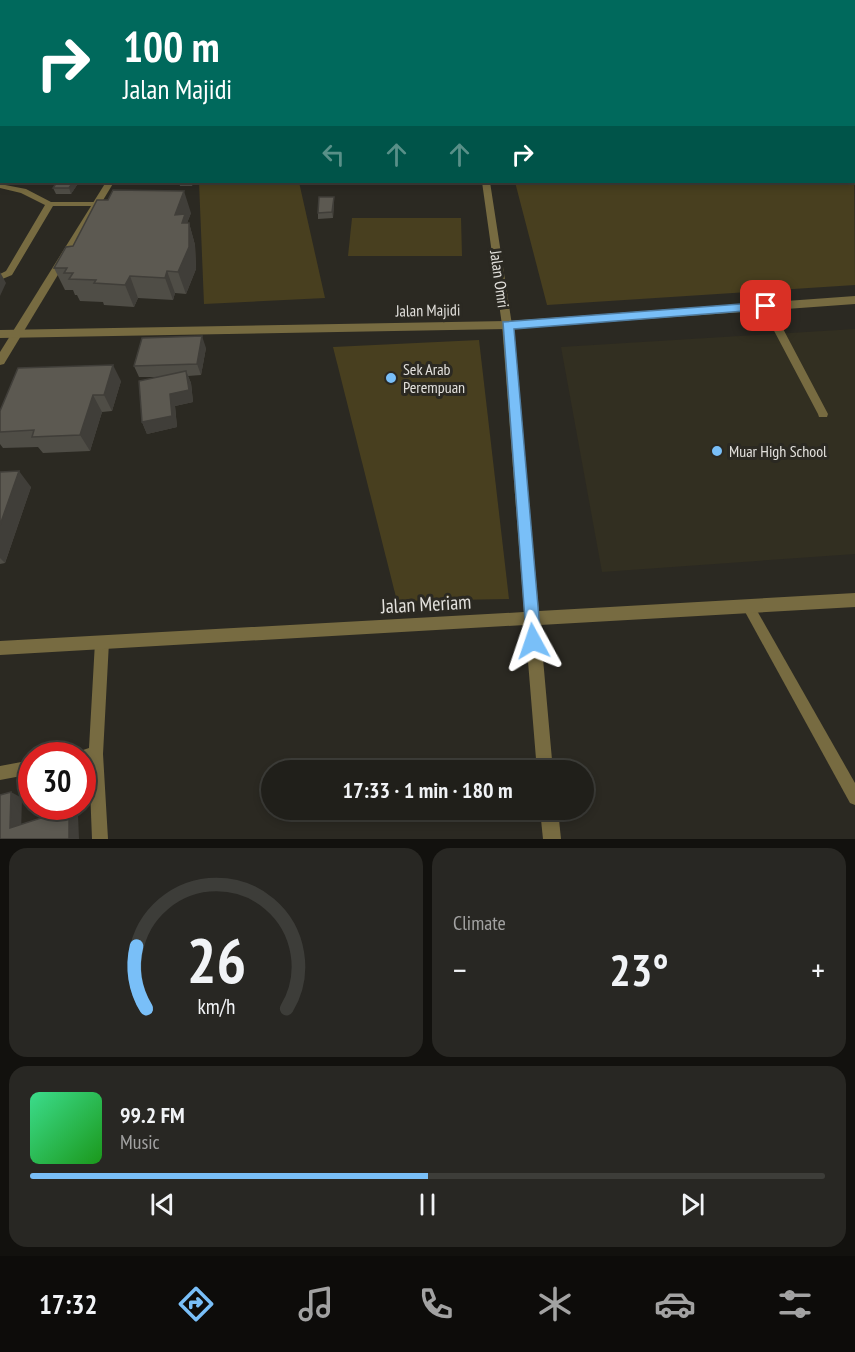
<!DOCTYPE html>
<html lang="en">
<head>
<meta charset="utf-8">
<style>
  :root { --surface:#201f1a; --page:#282723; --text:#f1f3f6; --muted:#a2a2a2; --line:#3d3d39; --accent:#79bff8 }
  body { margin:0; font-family:"PT Sans Narrow",sans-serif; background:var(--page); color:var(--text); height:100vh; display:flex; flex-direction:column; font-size:22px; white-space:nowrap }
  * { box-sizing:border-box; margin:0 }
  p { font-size:20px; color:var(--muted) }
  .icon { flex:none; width:33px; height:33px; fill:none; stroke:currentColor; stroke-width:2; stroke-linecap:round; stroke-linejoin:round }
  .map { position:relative; height:839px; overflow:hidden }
  .drawer { display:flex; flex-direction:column; gap:9px; padding:9px; background:#12110e; flex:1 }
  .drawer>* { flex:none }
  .top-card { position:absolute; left:0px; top:0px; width:855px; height:183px; box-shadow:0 3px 9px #0003,0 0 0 2px var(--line); background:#00695c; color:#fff; overflow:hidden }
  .speed { position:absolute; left:18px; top:742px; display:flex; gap:12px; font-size:30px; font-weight:700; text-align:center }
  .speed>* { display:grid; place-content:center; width:78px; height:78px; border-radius:50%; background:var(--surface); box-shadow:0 3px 9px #0003,0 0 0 2px var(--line); line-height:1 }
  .speed .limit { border:9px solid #d22; background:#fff; color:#111 }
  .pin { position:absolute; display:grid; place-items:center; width:51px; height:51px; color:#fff; margin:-26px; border-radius:12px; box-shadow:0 3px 9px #0006 }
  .me { position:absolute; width:66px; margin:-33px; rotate:355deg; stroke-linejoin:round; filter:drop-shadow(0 0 4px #0008) }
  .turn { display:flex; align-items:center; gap:21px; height:126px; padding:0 24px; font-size:27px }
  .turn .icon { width:78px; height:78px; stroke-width:2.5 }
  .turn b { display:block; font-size:42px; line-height:51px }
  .lanes { display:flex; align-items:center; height:57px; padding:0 24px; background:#0003; justify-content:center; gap:30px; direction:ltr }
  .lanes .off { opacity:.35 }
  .big { font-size:45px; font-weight:600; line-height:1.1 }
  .drawer .widget { flex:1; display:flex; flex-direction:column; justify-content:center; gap:9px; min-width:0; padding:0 21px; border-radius:18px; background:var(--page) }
  .drawer .dial { align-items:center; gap:0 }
  .dial svg { height:156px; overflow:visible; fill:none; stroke:var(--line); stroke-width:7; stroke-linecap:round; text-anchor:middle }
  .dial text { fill:var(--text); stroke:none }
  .song { display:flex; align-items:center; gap:18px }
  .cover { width:72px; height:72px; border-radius:9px; background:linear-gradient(135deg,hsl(150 70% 55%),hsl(120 70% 35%)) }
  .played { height:6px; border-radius:3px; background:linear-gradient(90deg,var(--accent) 50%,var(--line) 50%) }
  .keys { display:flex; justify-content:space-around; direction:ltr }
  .heat { display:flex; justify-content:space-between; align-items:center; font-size:33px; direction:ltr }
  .drawer .tiles { flex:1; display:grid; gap:9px; grid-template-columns:1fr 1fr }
  .widget:last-child { grid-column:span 2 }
  .trip { position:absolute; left:261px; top:760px; width:333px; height:60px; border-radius:30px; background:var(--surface); box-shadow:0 3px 9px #0003,0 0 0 2px var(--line); font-weight:600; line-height:60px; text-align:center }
  .tabs { display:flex; height:96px; justify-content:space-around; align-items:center; background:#0d0c0a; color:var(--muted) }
  .tabs .icon { width:42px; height:42px }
  .tabs .on { color:var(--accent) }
  .tabs b { font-size:27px; color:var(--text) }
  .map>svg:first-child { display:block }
  .built { fill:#322f21 }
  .green { fill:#483f1f }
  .water { fill:#4f4104 }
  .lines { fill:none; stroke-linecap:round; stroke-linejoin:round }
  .service { fill:#776b41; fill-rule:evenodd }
  .minor { fill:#776b41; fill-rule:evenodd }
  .tertiary { fill:#776b41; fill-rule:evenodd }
  .wall { fill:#4f4d46 }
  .shaded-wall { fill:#403e39 }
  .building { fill:#5c5951; stroke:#403e39; stroke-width:1.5 }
  .route { fill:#79bff8; stroke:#4f7ca1; stroke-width:1.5 }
  .poi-dot { fill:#79bff8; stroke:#2b2922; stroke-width:2 }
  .labels { text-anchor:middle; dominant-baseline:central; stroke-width:6; stroke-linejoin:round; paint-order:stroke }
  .street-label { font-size:16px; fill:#e2e0dc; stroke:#2b2922 }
  .poi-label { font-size:16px; fill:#e2e0dc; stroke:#2b2922; text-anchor:start }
  .near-street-label { font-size:20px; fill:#e2e0dc; stroke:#2b2922 }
</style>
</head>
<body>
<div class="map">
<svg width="855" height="839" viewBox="0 0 855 839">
  <rect width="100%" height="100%" fill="#2b2922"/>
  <path class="built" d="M855,329V554L602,572L561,347Z"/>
  <g class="green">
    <path d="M854,157L855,285L547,305L515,182H854Z"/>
    <path d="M199,182H299L325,298L204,304Z"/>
    <path d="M352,218H461L462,256H348Z"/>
    <path d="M479,340L509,599L397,601L333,347Z"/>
  </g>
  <path class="water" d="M0,0H855V54L854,2H2L1,29Z"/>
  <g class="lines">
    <g class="service">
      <path d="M0,54H2V59L0,58Z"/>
      <path d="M0,184L26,189L51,202H96L100,204L96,206H53L12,275L0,280V274L6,271L45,205L21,193L0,188Z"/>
      <path d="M766,303L771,306L828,414L827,417H819L818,414L761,306Z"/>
      <path d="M748,600L752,602L855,783V805L850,803L744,610L742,606L744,602Z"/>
      <path d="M102,636L107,638L109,642L103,754L108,839H92L89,763L82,764V756H75L77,752L89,748L95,642L97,638Z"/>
      <path d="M32,760V774L0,780V766Z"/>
    </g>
    <g class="minor">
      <path d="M106,182H114L4,364L0,365V352Z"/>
      <path d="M482,182H490L512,325L539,611L855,593V607L540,625L553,771H537L525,625L0,655V641L524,612L502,325Z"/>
      <path d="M540,810H558L561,839H543Z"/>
    </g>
    <g class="tertiary">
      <path d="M855,154V160H854V155Z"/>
      <rect x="0" y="158" width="2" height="6"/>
      <path d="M855,296V304L507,329L0,338V330L507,321Z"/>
    </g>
  </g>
  <g class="wall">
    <rect x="854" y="73" width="1" height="70"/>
    <path d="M57,182H75L77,185L71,194H56L53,188Z"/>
    <path d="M179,182H194L192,186H180Z"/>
    <path d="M334,197V203L333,218L318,219V213Z"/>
    <path d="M191,213L187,223H189L195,245L196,269L186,294L175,293L173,300L138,298L134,307L104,305L103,302L80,301L77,295H75L73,290H65L54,268L73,246Z"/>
    <path d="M206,348L201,375L188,376L191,383L193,402L175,406L177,427L147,434L142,422L161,377H139L134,366Z"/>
    <path d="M121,381L112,411L102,412L90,451L43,453L38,447L3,448L0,444V411Z"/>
    <path d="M0,472L31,487L5,563L0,564Z"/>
  </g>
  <g class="shaded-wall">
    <path d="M2,113V140L0,141V114Z"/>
    <path d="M73,182H75L77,185L71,194L69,188Z"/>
    <path d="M184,191L191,213L187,223H189L195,245L196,269L186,294L178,272L175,215Z"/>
    <path d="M334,197V203L333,218L332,212Z"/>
    <path d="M167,271L175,293L173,300L165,278Z"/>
    <path d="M0,272L6,283L0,296Z"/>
    <path d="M130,276L138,298L134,307L125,285Z"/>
    <path d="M202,336L206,348L201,375L197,364Z"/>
    <path d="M113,365L121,381L112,411L104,395Z"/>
    <path d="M186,371L191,383L193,402L175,406L177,427L147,434L142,422Z"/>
    <path d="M93,395L102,412L90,451L80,435Z"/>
    <path d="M19,471L31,487L5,563L0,558V525Z"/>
    <path d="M11,792L22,798L21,833L10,828Z"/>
    <path d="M69,809L78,815L79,839H69Z"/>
  </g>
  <g class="building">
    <path d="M854,73H855V99L854,100Z"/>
    <path d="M2,86V113L0,114V87Z"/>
    <path d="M854,103L855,104V122L854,123Z"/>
    <path d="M57,182H73L69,188H53Z"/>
    <path d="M113,190L184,191L175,215L185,214L182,223H189V247L178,272L167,271L165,278L130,276L125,285L94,283L96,280L69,279L73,273H64L67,268H54L66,247L73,246L97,200H108Z"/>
    <path d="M319,197H334L332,212L318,213Z"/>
    <path d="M202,336L197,364L134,366L142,338Z"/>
    <path d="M113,365L104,395H93L80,435L32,437L34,430L0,432V411L18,368Z"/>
    <path d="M186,371L189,390L170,394L172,416L142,422L139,381Z"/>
    <path d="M19,471L0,525V472Z"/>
    <path d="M11,792L10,828L69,809V839H0V795Z"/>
  </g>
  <path class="route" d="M766,302L772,306L770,309L514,329L541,641L539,647L533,649L527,647L503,322Z"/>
  <g class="poi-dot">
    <circle cx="391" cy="378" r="6"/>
    <circle cx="717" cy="451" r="6"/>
  </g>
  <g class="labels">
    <g class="street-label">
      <text transform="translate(500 279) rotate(82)">Jalan Omri</text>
      <text transform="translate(428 310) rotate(-1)">Jalan Majidi</text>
    </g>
    <g class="poi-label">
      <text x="403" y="369">Sek Arab<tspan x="403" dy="18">Perempuan</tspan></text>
      <text x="729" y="451">Muar High School</text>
    </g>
    <g class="near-street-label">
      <text transform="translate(426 604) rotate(-3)">Jalan Meriam</text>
    </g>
  </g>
</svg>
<div class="speed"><div class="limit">30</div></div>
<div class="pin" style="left:766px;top:306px;background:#d93025"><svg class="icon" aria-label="arrive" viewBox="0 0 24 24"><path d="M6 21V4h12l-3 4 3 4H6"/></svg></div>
<svg class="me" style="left:533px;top:641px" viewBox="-20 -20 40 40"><path d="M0-17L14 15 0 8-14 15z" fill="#79bff8" stroke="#fff" stroke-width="4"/></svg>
<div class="trip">17:33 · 1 min · 180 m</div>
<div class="top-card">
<div class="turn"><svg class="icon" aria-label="right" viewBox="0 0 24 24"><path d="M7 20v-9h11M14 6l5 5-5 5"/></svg><div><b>100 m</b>Jalan Majidi</div></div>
<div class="lanes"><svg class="icon off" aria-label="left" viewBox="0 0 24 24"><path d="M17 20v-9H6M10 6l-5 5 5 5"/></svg><svg class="icon off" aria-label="ahead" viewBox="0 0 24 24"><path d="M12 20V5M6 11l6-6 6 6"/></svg><svg class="icon off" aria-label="ahead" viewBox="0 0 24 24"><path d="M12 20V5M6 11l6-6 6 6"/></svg><svg class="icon" aria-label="right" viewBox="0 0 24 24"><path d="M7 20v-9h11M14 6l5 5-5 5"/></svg></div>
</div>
</div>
<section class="drawer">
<div class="tiles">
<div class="widget dial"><svg viewBox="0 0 100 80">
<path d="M14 69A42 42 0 1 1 86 69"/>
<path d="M14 69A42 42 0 0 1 9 37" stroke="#79bff8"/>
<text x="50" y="56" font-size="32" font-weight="700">26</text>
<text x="50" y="72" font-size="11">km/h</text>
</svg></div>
<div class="widget"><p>Climate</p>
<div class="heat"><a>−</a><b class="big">23°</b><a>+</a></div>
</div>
<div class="widget">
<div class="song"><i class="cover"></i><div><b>99.2 FM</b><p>Music</p></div></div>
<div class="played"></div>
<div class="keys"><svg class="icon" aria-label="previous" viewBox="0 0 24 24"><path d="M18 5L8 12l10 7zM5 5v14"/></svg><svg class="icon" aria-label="pause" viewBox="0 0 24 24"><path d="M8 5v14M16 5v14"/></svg><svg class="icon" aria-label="next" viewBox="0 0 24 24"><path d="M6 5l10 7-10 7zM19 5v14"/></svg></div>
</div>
</div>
</section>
<nav class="tabs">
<b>17:32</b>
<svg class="icon on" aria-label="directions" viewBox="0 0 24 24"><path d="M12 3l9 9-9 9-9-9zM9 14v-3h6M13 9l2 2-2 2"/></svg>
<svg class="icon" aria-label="music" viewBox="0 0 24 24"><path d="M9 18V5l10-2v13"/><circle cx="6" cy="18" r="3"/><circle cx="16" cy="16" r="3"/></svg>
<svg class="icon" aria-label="phone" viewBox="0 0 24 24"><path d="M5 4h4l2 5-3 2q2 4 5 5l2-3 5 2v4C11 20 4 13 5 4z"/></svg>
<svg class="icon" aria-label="climate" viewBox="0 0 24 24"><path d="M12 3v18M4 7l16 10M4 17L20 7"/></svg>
<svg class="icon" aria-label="car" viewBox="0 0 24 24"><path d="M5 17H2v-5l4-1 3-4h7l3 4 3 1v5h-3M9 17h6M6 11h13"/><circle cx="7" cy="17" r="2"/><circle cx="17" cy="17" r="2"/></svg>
<svg class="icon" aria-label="filters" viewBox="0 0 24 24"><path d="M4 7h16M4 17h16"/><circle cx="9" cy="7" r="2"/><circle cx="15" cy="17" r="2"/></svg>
</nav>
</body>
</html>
